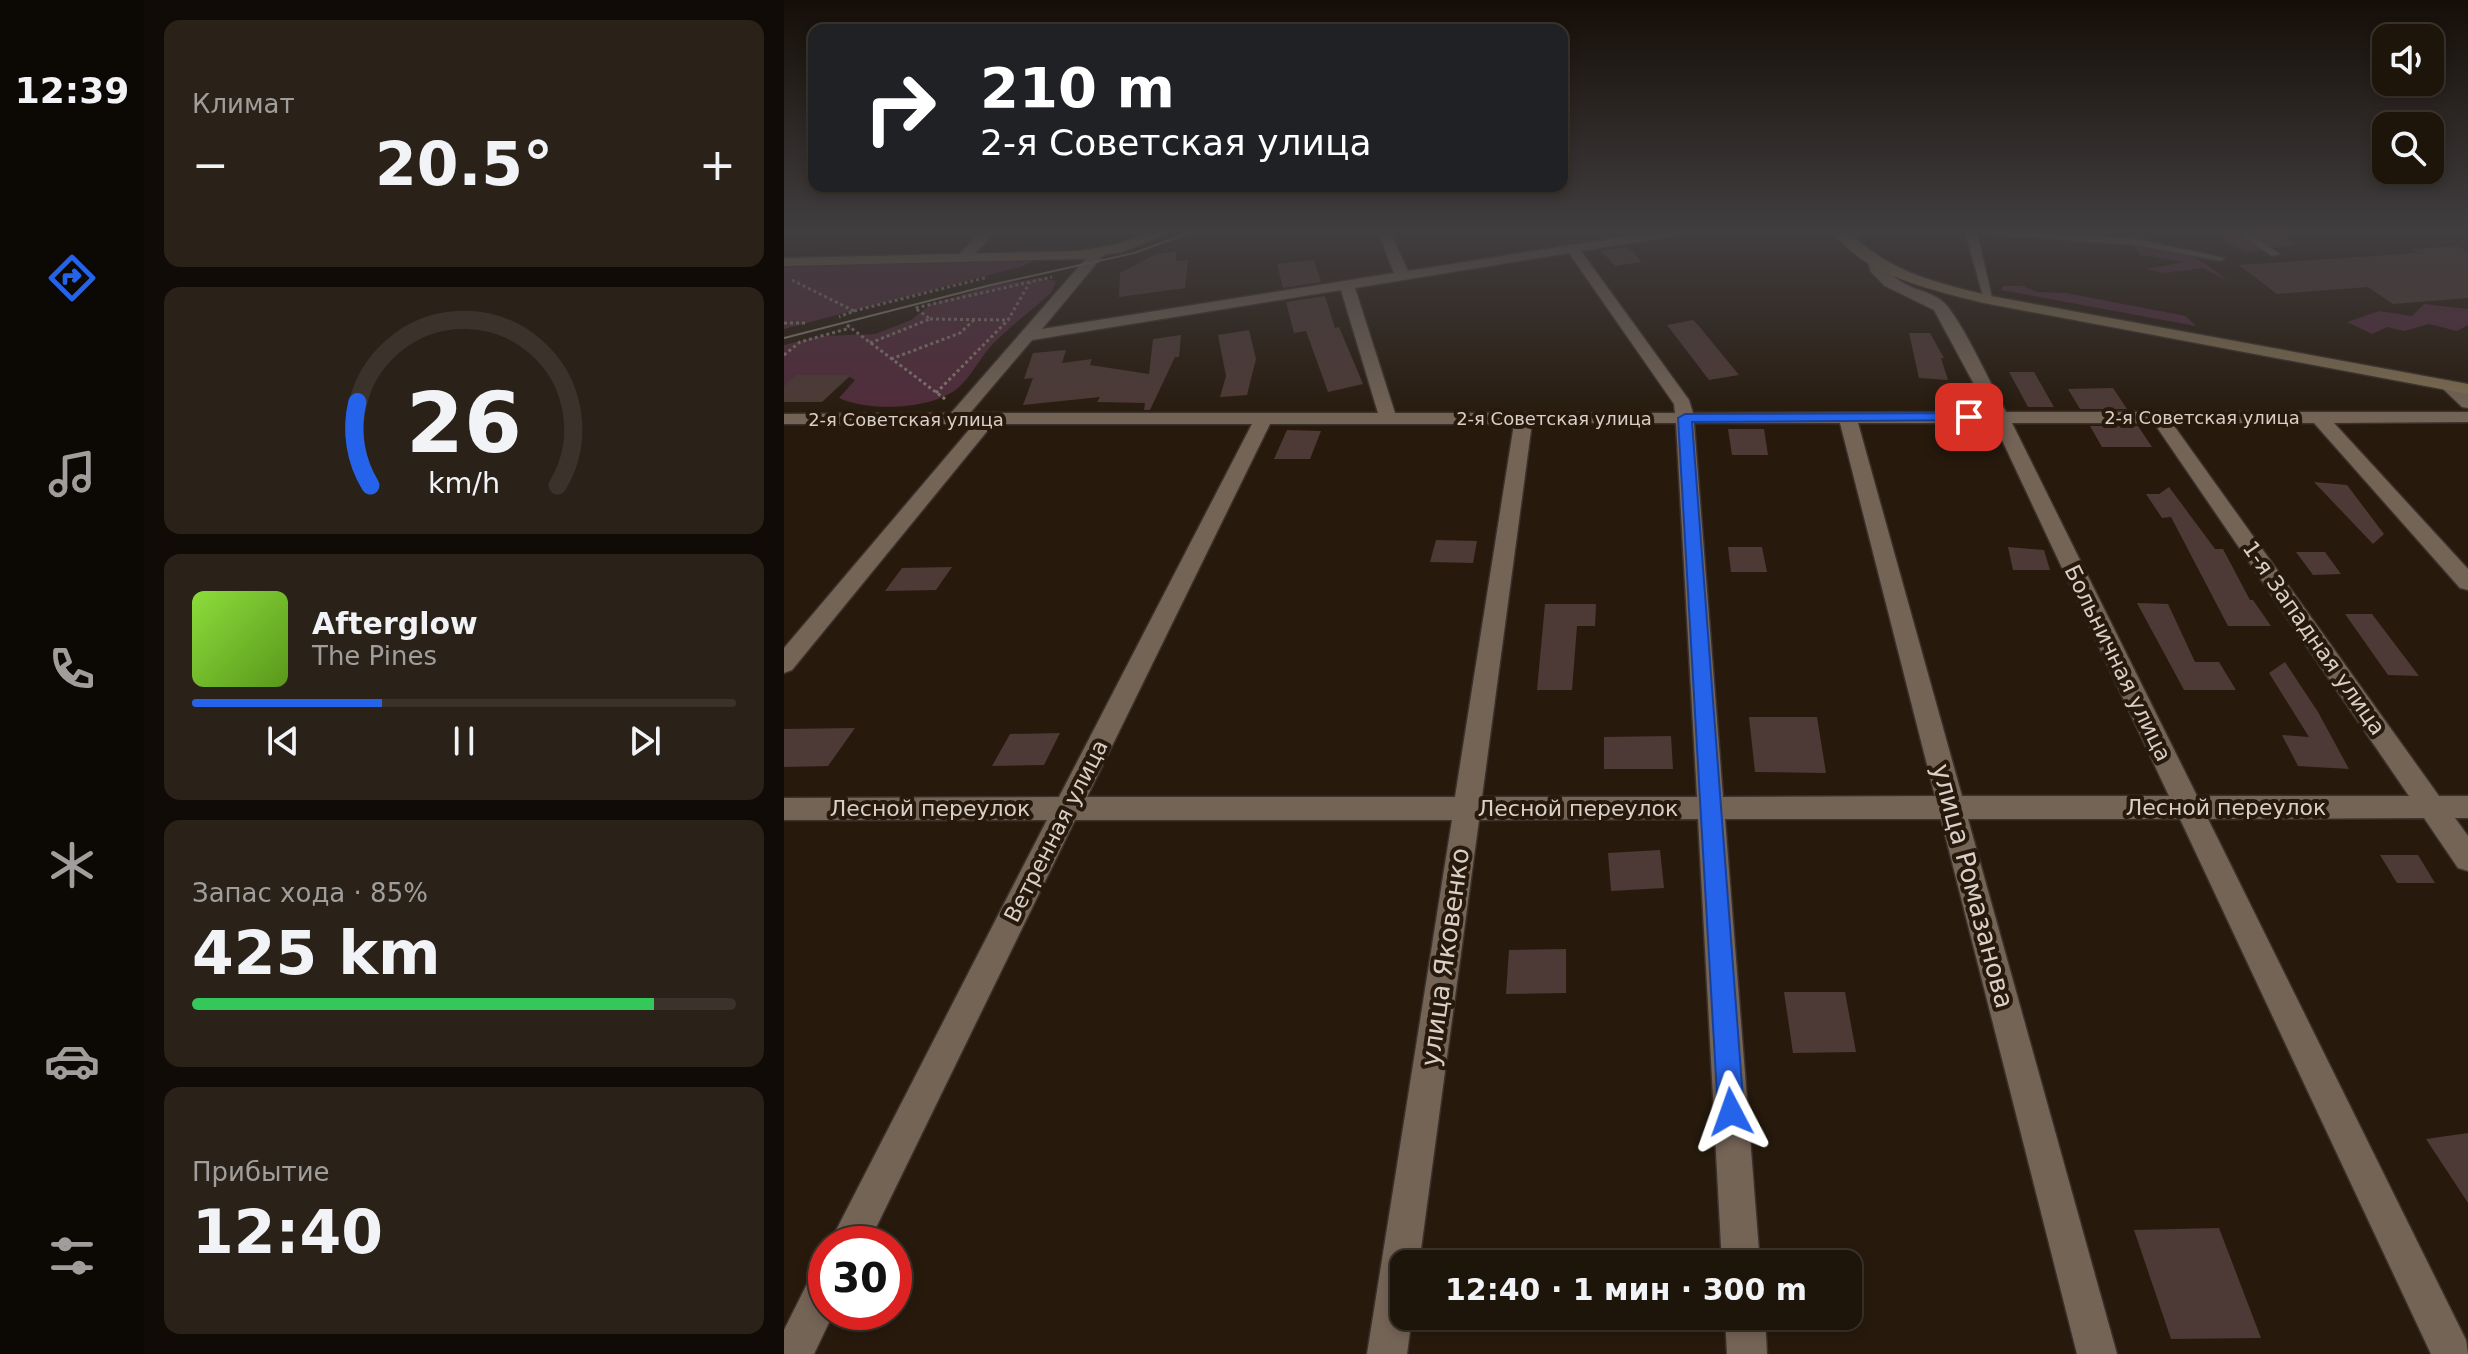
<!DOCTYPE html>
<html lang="ru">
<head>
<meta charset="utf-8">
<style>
  :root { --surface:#1d140a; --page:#2a2118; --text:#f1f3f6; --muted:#a09e9c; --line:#3b332b; --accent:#2563eb }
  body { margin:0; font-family:"DejaVu Sans",sans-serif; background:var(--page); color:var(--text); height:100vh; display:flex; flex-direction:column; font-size:30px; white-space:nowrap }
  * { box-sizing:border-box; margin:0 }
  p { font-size:26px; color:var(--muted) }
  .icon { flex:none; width:44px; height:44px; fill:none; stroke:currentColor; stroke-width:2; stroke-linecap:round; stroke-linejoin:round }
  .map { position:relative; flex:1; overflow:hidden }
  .side { display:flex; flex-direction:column; gap:20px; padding:20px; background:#100b06; width:640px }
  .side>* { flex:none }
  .hud { position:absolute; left:24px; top:24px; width:760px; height:168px; border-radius:16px; box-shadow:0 4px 12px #0003,0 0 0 2px var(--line); background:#202124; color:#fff; overflow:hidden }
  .tools { position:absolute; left:1588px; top:24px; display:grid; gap:16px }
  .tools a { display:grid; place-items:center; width:72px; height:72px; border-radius:16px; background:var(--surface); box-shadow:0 4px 12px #0003,0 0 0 2px var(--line); font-size:40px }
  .speed { position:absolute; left:24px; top:1226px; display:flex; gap:16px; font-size:40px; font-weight:700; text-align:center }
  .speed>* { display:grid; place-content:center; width:104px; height:104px; border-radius:50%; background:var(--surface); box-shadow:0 4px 12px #0003,0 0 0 2px var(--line); line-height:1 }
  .speed .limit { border:12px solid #d22; background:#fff; color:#111 }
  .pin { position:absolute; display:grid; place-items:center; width:68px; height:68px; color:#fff; margin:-34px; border-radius:16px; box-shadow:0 4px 12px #0006 }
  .me { position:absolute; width:88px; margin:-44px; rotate:356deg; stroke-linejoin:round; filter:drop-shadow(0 0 6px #0008) }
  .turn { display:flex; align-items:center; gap:28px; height:168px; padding:0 40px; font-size:36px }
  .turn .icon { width:104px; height:104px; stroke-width:2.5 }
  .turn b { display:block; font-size:56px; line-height:68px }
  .big { font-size:60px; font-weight:800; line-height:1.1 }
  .side .card { flex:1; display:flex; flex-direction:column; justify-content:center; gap:12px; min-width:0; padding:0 28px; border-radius:16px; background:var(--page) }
  .side .dial { align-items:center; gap:0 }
  .dial svg { height:208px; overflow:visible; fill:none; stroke:var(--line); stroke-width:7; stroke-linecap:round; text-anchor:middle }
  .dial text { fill:var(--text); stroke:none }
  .song { display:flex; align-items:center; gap:24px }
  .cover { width:96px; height:96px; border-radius:12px; background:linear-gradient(135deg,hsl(90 70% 55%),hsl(90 70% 35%)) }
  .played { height:8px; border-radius:4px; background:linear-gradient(90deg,var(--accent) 35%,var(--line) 35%) }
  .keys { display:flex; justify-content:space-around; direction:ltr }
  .heat { display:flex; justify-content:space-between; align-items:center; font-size:44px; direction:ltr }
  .charge { height:12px; border-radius:6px; background:linear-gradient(90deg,#34c759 85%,var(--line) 0) }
  .trip { position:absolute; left:606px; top:1250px; width:472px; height:80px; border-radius:16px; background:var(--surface); box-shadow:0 4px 12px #0003,0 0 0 2px var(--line); font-weight:800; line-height:80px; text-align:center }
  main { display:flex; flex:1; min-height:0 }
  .tabs { display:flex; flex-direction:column; width:144px; justify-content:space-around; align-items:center; background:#0c0804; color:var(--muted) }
  .tabs .icon { width:56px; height:56px }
  .tabs .active { color:var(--accent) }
  .tabs b { font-size:36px; color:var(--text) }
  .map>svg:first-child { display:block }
  .green { fill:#522b3b }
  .building { fill:#4d3935 }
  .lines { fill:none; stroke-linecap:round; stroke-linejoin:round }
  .service-casing { stroke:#3b312c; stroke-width:3 }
  .minor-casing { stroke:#3b312c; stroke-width:3 }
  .secondary-casing { stroke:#3b312c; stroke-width:3 }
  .path { stroke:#857a70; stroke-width:3; stroke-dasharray:3 3; stroke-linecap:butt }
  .service { fill:#746456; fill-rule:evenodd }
  .minor { fill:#746456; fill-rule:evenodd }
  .secondary { fill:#7f6e50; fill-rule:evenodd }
  .tram { stroke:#8b8075; stroke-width:2 }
  .route { fill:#2563eb; stroke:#184099; stroke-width:2 }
  .labels { text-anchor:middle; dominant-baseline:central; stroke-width:8; stroke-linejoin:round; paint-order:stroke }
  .far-street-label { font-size:18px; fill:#d9cfc7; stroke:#271a0d }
  .street-label { font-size:22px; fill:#d9cfc7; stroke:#271a0d }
  .near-street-label { font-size:26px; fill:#d9cfc7; stroke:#271a0d }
</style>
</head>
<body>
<main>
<nav class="tabs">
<b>12:39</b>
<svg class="icon active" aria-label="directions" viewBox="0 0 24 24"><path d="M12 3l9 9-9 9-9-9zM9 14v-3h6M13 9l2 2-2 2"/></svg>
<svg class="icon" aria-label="music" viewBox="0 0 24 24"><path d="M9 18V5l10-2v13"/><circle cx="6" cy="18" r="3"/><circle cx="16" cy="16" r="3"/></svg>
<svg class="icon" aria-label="phone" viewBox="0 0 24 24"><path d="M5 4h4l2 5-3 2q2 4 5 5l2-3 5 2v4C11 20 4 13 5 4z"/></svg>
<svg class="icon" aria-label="climate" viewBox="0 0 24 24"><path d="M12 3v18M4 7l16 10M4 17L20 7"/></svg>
<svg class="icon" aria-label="car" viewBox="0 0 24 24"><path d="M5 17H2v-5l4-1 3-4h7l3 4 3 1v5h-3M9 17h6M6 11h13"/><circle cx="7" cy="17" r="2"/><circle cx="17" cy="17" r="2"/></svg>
<svg class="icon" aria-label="filters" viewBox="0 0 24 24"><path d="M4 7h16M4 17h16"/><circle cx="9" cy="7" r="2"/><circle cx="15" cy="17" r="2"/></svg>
</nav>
<section class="side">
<div class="card"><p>Климат</p>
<div class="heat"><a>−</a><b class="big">20.5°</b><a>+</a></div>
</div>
<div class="card dial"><svg viewBox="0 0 100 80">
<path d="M14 69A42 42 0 1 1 86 69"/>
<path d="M14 69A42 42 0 0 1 9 37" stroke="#2563eb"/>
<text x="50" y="56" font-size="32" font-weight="700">26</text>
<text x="50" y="72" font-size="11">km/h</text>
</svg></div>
<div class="card">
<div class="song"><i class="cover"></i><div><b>Afterglow</b><p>The Pines</p></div></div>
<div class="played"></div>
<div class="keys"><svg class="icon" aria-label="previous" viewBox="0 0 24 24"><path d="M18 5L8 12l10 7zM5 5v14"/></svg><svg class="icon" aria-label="pause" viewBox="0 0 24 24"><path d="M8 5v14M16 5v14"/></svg><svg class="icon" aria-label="next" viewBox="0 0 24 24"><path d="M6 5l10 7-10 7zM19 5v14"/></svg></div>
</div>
<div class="card"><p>Запас хода · 85%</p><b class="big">425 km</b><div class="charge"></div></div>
<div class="card"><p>Прибытие</p><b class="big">12:40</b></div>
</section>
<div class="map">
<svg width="1684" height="1354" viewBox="0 0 1684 1354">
  <rect width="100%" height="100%" fill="#271a0d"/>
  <g class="green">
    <path d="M1440,232H1495L1511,244L1465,253L1438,241Z"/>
    <path d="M1342,235C1377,236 1418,259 1444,281L1419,268L1380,273L1362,269L1401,262L1356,255Z"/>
    <path d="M252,260L239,266L0,329V265Z"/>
    <path d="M255,278L272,281L267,293C247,311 224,328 206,347C195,360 187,376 175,387C150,410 84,412 55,398L71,380L64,376L0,386V345L38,336L91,334L127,320L147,304L211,285Z"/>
    <path d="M1219,286H1239L1253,292L1282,293L1402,316L1412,326L1217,290Z"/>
    <path d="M1640,304L1684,309V325L1673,331L1645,324L1620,331L1603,327L1588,334L1563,322L1595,311L1628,316Z"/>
  </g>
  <g class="building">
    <path d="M1674,246L1684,252V298L1609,304L1584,287L1493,294L1455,265L1634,253L1628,249Z"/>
    <path d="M844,247L858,262L831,266L817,251Z"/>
    <path d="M392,251V261L404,260L401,288L335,297L336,273L372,254Z"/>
    <path d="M530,260L537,282L499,288L493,264Z"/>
    <path d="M541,296L551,328L555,327L579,384L544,392L522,331L510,333L502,302Z"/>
    <path d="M909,320L915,326L955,375L925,380L883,325Z"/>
    <path d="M465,330L472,359L463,395L436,397L442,376L434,335Z"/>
    <path d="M1125,333H1146L1160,358H1157L1164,380L1135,378Z"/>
    <path d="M397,335L395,357H391L366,410H360L361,403L313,402L316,397L239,405L249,378L240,379L249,353L282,350L278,363L308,359L306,365L365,374L369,339Z"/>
    <path d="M1225,372H1250L1270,407H1244Z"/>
    <path d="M12,375H67L38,402H0V386Z"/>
    <path d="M1329,388L1343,409H1296L1284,389Z"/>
    <path d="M1306,426H1354L1368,447H1318Z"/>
    <path d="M944,429H980L984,455H948Z"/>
    <path d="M503,430L537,431L526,459H490Z"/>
    <path d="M1530,482L1563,485L1600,534L1589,544Z"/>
    <path d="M1385,487L1431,549H1439L1466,600H1469L1487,626H1444L1387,517L1378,518L1362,494H1375Z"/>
    <path d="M652,540L693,541L689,563L646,562Z"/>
    <path d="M944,547H978L983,572H947Z"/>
    <path d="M1224,547L1260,550L1266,570H1229Z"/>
    <path d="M1512,552H1541L1557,574L1529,575Z"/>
    <path d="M168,567L152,590L101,591L118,568Z"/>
    <path d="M1353,603L1384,604L1411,662H1435L1452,690H1400Z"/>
    <path d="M761,604H812L811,626H793L788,690H753Z"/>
    <path d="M1561,614H1588L1635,676L1604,675Z"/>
    <path d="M1501,662L1534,712L1565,769L1514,766L1498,735L1525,737L1485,673Z"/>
    <path d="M965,717H1033L1042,773L971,772Z"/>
    <path d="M71,728L44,766L0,767V729Z"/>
    <path d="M276,733L260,765L208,766L226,734Z"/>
    <path d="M887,736L889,769H820V737Z"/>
    <path d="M876,850L880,888L827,891L824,853Z"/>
    <path d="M1596,855H1634L1651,883H1613Z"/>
    <path d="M782,949V993L722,994L725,950Z"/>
    <path d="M1000,992H1061L1072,1052L1009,1053Z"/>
    <path d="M1684,1133V1203L1642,1139Z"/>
    <path d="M1435,1228L1477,1338L1387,1339L1350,1230Z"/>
  </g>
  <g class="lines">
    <defs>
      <g id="service">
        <path d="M1072,232H1084L1067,240L1059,238Z"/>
        <path d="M1184,232H1193L1209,302L1200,300L1182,235Z"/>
        <path d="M1207,232H1243L1352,239L1441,258L1436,261L1352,245L1212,235Z"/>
        <path d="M1453,232H1462L1496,254L1488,256Z"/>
      </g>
      <g id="minor">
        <path d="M197,232H211L184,261H174V255Z"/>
        <path d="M594,232H606L624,271L869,232H898L892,236L797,251L905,400L909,413L1205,412L1150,310L1101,286L1087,272L1083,260L1090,256L1095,257C1116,296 1147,285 1164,307C1187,338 1203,378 1222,412H1684V422L1550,423L1684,569V590L1676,588L1530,423H1388L1655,796H1684V818H1671L1684,836V871L1674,868L1640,818L1424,819L1682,1340L1684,1354H1647L1396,819H1184L1333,1354H1293L1157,819H941L976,1264H938L914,819L695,820L635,1264H620V1316H628L623,1354H583L668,820H291L84,1244H45L263,820H0V798L275,797L468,424H209L8,670L0,673V648L190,424H0V414L167,413L310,249L322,252L258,329L610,273ZM785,253L890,404L891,413H611L571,288ZM557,290L594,413H186L248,340ZM748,423H892L913,797H698ZM910,423H1056L1151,796L939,797ZM1074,423H1210L1385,796H1178ZM1228,423H1370L1625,796H1413ZM486,424H730L671,797H303Z"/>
        <path d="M1665,381L1684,394V408L1678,407L1656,386Z"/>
        <path d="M42,1269V1312H50L30,1354H0V1330L28,1274Z"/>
        <path d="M941,1316H981L983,1354H943Z"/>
      </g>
      <g id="secondary">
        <path d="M370,232H389L338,252L295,259L0,266V258L295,251L330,245Z"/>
        <path d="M1049,232C1068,232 1077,244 1092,254C1124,277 1168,286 1206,296L1684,384V394L1200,303C1149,290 1081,276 1049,232Z"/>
      </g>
    </defs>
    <use href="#service" class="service-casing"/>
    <use href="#minor" class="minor-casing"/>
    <use href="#secondary" class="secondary-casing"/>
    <g class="path">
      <path d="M8,280L70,311L55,317"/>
      <path d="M70,311L204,277"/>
      <path d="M146,319L224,320"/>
      <path d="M0,323H23"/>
      <path d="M63,325L161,399"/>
      <path d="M86,343L146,319L131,308L268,277"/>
      <path d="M0,355L16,342L66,328"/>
      <path d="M107,359L176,333L191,319"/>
      <path d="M152,393L224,320L246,282"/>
    </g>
    <use href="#service" class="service"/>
    <use href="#minor" class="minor"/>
    <use href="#secondary" class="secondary"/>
    <path class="tram" d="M0,338L207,285L350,253L408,232"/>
  </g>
  <linearGradient id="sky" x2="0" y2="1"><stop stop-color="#150e07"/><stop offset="0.55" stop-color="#413e40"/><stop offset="1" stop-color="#413e40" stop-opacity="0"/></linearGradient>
  <rect width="1684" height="421" fill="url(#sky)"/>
  <path class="route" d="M1185,413L1192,417L1190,420L908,422L960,1112L957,1121L947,1125L938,1121L934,1112L894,418L901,414Z"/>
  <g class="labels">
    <g class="far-street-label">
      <text x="1418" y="417">2-я Советская улица</text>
      <text x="770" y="418">2-я Советская улица</text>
      <text x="122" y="419">2-я Советская улица</text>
    </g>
    <g class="street-label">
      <text transform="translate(1530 638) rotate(55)">1-я Западная улица</text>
      <text transform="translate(1334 663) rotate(64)">Больничная улица</text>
      <text x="1442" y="807">Лесной переулок</text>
      <text x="146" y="808">Лесной переулок</text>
      <text x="794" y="808">Лесной переулок</text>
      <text transform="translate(272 831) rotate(-63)">Ветренная улица</text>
    </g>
    <g class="near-street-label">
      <text transform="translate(1189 886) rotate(75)">улица Ромазанова</text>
      <text transform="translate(661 957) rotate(-82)">улица Яковенко</text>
    </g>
  </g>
</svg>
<div class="tools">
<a><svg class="icon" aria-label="sound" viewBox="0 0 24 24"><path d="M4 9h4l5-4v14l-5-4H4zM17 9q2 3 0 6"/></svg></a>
<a><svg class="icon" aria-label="search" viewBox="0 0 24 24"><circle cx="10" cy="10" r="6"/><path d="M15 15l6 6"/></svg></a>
</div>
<div class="speed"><div class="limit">30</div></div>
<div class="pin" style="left:1185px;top:417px;background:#d93025"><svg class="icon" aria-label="arrive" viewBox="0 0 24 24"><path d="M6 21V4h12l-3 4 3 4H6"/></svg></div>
<svg class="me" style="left:947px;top:1112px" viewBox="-20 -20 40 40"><path d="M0-17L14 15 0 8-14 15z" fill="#2563eb" stroke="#fff" stroke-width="4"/></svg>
<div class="trip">12:40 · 1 мин · 300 m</div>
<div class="hud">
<div class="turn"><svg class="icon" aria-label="right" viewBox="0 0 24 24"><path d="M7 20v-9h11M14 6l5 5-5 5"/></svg><div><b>210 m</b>2-я Советская улица</div></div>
</div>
</div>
</main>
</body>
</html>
